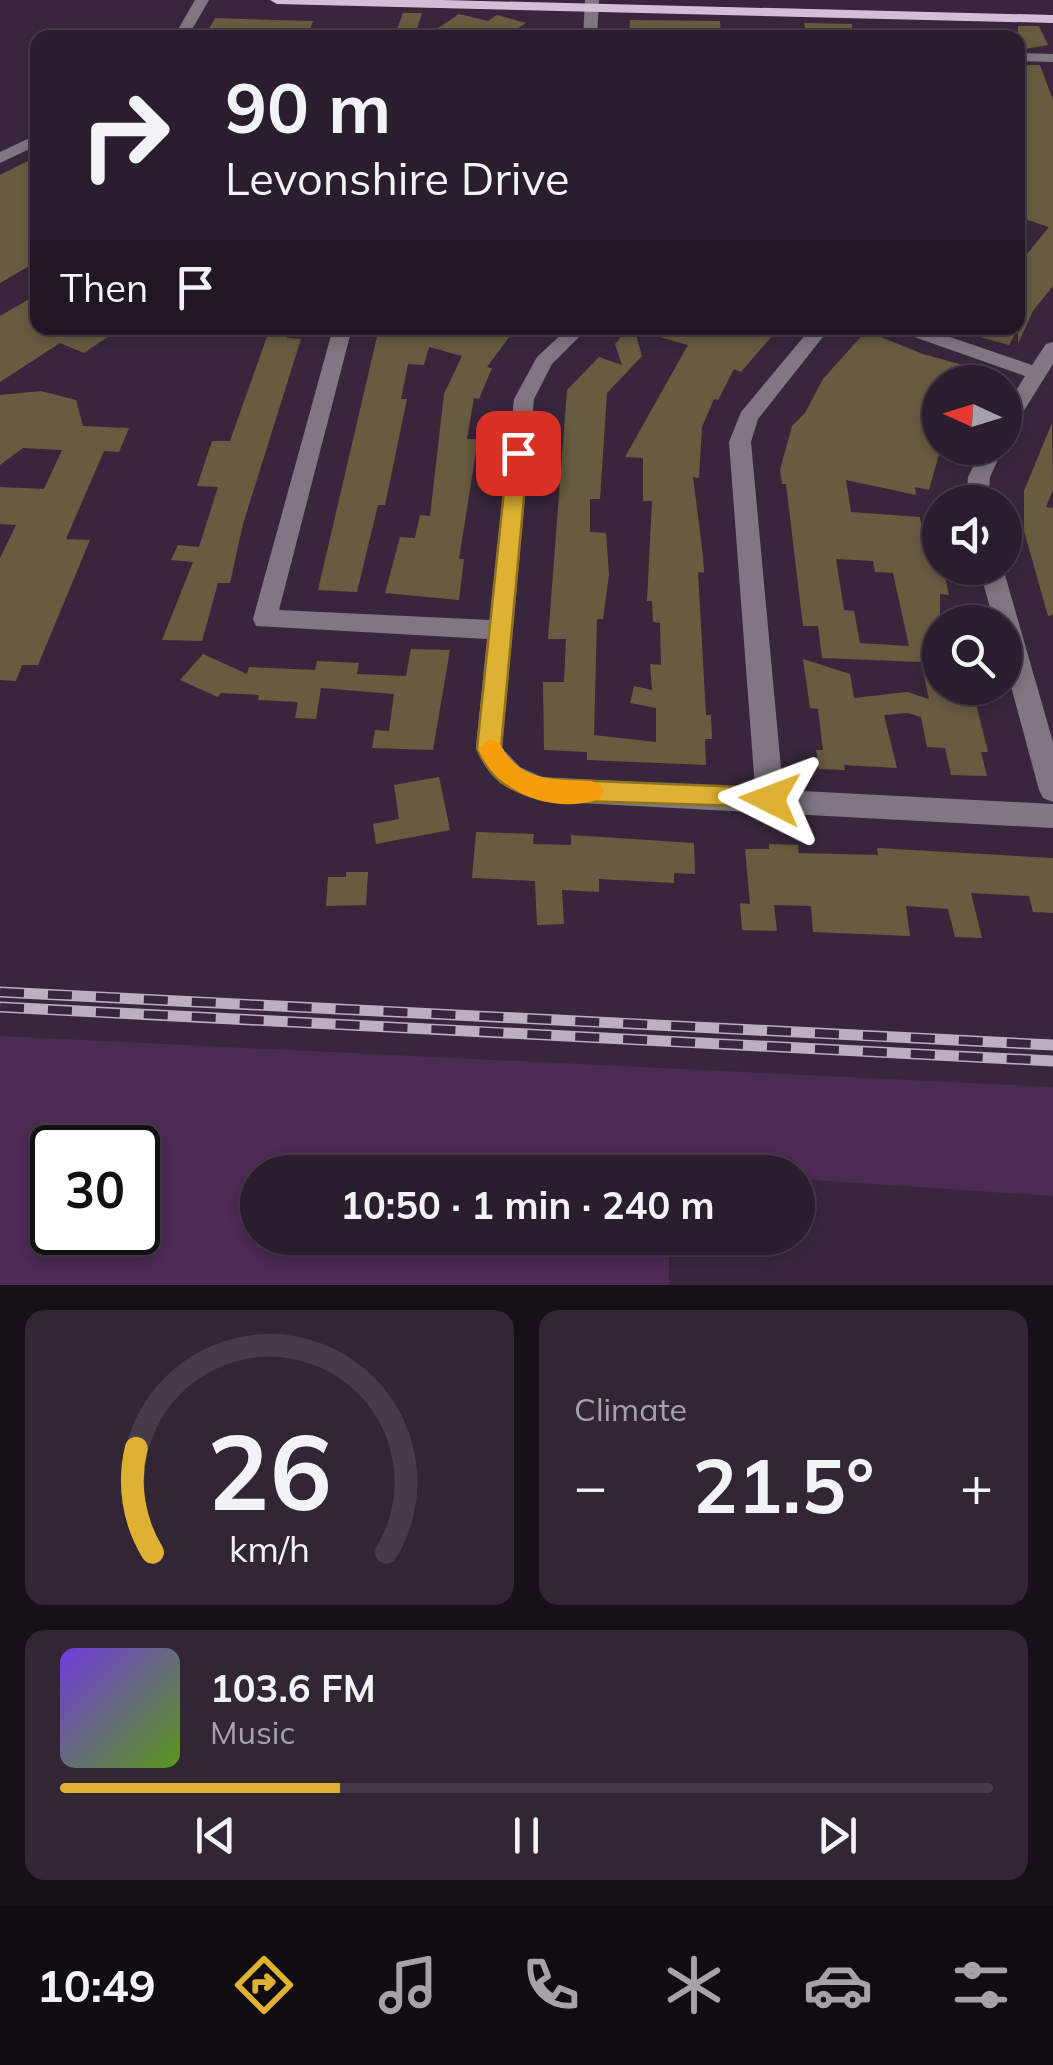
<!DOCTYPE html>
<html lang="en">
<head>
<meta charset="utf-8">
<style>
  :root { --surface:#2a1d2d; --page:#322635; --text:#f1f3f6; --muted:#a5a2aa; --line:#463b49; --accent:#deb133 }
  body { margin:0; font-family:Mulish,sans-serif; background:var(--page); color:var(--text); height:100vh; display:flex; flex-direction:column; font-size:38px; white-space:nowrap }
  * { box-sizing:border-box; margin:0 }
  p { font-size:32px; color:var(--muted) }
  .icon { flex:none; width:55px; height:55px; fill:none; stroke:currentColor; stroke-width:2; stroke-linecap:round; stroke-linejoin:round }
  .map { position:relative; height:1285px; overflow:hidden }
  .side { display:flex; flex-direction:column; gap:25px; padding:25px; background:#171019; flex:1 }
  .side>* { flex:none }
  .banner { position:absolute; left:30px; top:30px; width:995px; height:305px; border-radius:20px; box-shadow:0 5px 15px #0003,0 0 0 2px var(--line); background:#2a1d2d; color:var(--text); overflow:hidden }
  .needle { width:65px; rotate:274deg }
  .fabs { position:absolute; left:922px; top:365px; display:grid; gap:20px }
  .fabs a { display:grid; place-items:center; width:100px; height:100px; border-radius:50%; background:var(--surface); box-shadow:0 5px 15px #0003,0 0 0 2px var(--line); font-size:50px }
  .speed { position:absolute; left:30px; top:1125px; display:flex; gap:20px; font-size:50px; font-weight:700; text-align:center }
  .speed>* { display:grid; place-content:center; width:130px; height:130px; border-radius:50%; background:var(--surface); box-shadow:0 5px 15px #0003,0 0 0 2px var(--line); line-height:1 }
  .speed .limit { border:5px solid #111; border-radius:15px; background:#fff; color:#111 }
  .pin { position:absolute; display:grid; place-items:center; width:85px; height:85px; color:#fff; margin:-42px; border-radius:20px; box-shadow:0 5px 15px #0006 }
  .me { position:absolute; width:110px; margin:-55px; rotate:273deg; stroke-linejoin:round; filter:drop-shadow(0 0 8px #0008) }
  .turn { display:flex; align-items:center; gap:35px; height:210px; padding:0 30px; font-size:45px }
  .turn .icon { width:130px; height:130px; stroke-width:2.5 }
  .turn b { display:block; font-size:70px; line-height:85px }
  .then { display:flex; align-items:center; height:95px; padding:0 30px; background:#0003; gap:20px; font-size:38px }
  .big { font-size:75px; font-weight:700; line-height:1.1 }
  .side .widget { flex:1; display:flex; flex-direction:column; justify-content:center; gap:15px; min-width:0; padding:0 35px; border-radius:20px; background:var(--page) }
  .side .dial { align-items:center; gap:0 }
  .dial svg { height:260px; overflow:visible; fill:none; stroke:var(--line); stroke-width:7; stroke-linecap:round; text-anchor:middle }
  .dial text { fill:var(--text); stroke:none }
  .song { display:flex; align-items:center; gap:30px }
  .cover { width:120px; height:120px; border-radius:15px; background:linear-gradient(135deg,hsl(260 70% 55%),hsl(90 70% 35%)) }
  .played { height:10px; border-radius:5px; background:linear-gradient(90deg,var(--accent) 30%,var(--line) 30%) }
  .keys { display:flex; justify-content:space-around; direction:ltr }
  .heat { display:flex; justify-content:space-between; align-items:center; font-size:55px; direction:ltr }
  .side .tiles { flex:1; display:grid; gap:25px; grid-template-columns:1fr 1fr }
  .widget:last-child { grid-column:span 2 }
  .trip { position:absolute; left:240px; top:1155px; width:575px; height:100px; border-radius:50px; background:var(--surface); box-shadow:0 5px 15px #0003,0 0 0 2px var(--line); font-weight:700; line-height:100px; text-align:center }
  .tab-bar { display:flex; height:160px; justify-content:space-around; align-items:center; background:#110c12; color:var(--muted) }
  .tab-bar .icon { width:70px; height:70px }
  .tab-bar .current { color:var(--accent) }
  .tab-bar b { font-size:45px; color:var(--text) }
  .map>svg:first-child { display:block }
  .green { fill:#4c2b55; fill-rule:evenodd }
  .building { fill:#685c40; fill-rule:evenodd }
  .lines { fill:none; stroke-linecap:round; stroke-linejoin:round }
  .minor { fill:#807782; fill-rule:evenodd }
  .major { fill:#d2bfd7; fill-rule:evenodd }
  .rail-casing { stroke:#bcb0c0; stroke-width:11 }
  .rail { stroke:#38273c; stroke-width:8; stroke-dasharray:24; stroke-linecap:butt }
  .route { fill:#deb133; stroke:#907321; stroke-width:2.5 }
  .slow { fill:#f59e0b }
</style>
</head>
<body>
<div class="map">
<svg width="1053" height="1285" viewBox="0 0 1053 1285">
  <rect width="100%" height="100%" fill="#38273c"/>
  <path class="green" d="M0,1036L1053,1087V1196L798,1179V1172H258V1238H669V1285H0ZM52,1148H138V1232H52Z"/>
  <g class="building">
    <path d="M403,13H422L414,38H394Z"/>
    <path d="M459,14L488,21L497,15L526,23L503,38H423Z"/>
    <path d="M215,18L272,20L313,21L307,38H204Z"/>
    <path d="M630,20L720,21L721,36L629,34Z"/>
    <path d="M804,23L852,24V38H807Z"/>
    <path d="M1018,26H1039L1048,45L1018,50Z"/>
    <path d="M1018,65H1040L1053,100V286L1033,311L1018,344V329L1009,345L962,332L963,328H1018V257L1023,259L1049,227L1018,217V151L1027,133L1018,94Z"/>
    <path d="M38,156V261L0,283V175Z"/>
    <path d="M38,294V328H121L84,353L60,343L0,382V316Z"/>
    <path d="M270,328H290L287,338L301,339L243,524L230,583H218L202,641L162,640L193,562L171,560L178,545L199,547L218,487L197,486L212,441H230Z"/>
    <path d="M379,328H516L487,367L492,368L479,399L474,398L467,439H478L459,559H464L459,600L385,593L400,537L415,538L420,515L430,516L444,394L462,356L429,347L424,365L408,364L401,399H407L385,505H378L357,592L318,590Z"/>
    <path d="M628,328H634L642,356L607,393L600,499H590V532L606,533L609,575L603,619H597L594,735L656,742V708L630,703L634,686L652,690L650,664L661,665L660,623L653,622L652,601H647L652,501H643V458L625,457L688,345L642,332L643,328H779L741,372L734,369L718,400L714,399L702,427L699,478L693,477L703,556L704,573L698,572L706,715H711L712,739H705L706,765L587,760V752L544,750L543,682H564L566,639H548L567,390L599,357L622,365L615,344Z"/>
    <path d="M866,331L923,354L1009,378L1008,382H940V451L929,490L915,487L916,495L846,480L851,512L920,517L923,537L937,538L949,595L940,594V688H972L988,752H981L987,776L951,775L945,748L927,747L921,717L908,713L884,715L897,768L844,765L845,770L819,769L816,750H823L818,709L810,708L803,659L850,674L854,698L907,692L929,699L921,662L822,658L818,626H803L786,484H782L780,470L792,426L805,413L823,379ZM836,559L873,561L875,572L893,573L909,646L860,643L854,611L844,610Z"/>
    <path d="M41,391L76,400L83,426L129,428L119,452L104,451L66,539L90,540L38,665H22L16,681L0,680V558L16,525L0,524V487L44,489L62,450L23,448L0,465V395Z"/>
    <path d="M1052,423L1053,490L1046,507L1053,508V615L1048,616L1024,531V491Z"/>
    <path d="M411,649L450,650L433,750L372,748L375,730L389,731L394,694L321,688L316,719L295,718L298,702L258,700L259,695L221,693L218,697L180,680L203,654L247,674L249,667L315,670L317,661L359,663L357,674L406,676Z"/>
    <path d="M439,777L450,830L376,844L373,824L399,819L394,785Z"/>
    <path d="M476,832L534,834L533,844L571,845V835L694,843L695,874L674,873V883L599,879V892L562,890L564,924L537,925L535,881L472,878Z"/>
    <path d="M769,844L798,845L799,853L878,855L877,848L1053,858V913L1033,912L1029,896L971,893L982,938L955,937L948,909L906,906L910,936L813,932L811,906L774,905L777,931L742,930L740,903L750,904L745,849H769Z"/>
    <path d="M346,872H368L366,905L326,906L328,877H346Z"/>
  </g>
  <g class="lines">
    <g class="minor">
      <path d="M195,0H209L187,38H173Z"/>
      <path d="M585,0H599L597,38H583Z"/>
      <path d="M1018,53L1053,54V62L1018,61Z"/>
      <path d="M38,134V145L0,163V152Z"/>
      <path d="M333,328H352L279,610L490,620L514,399L537,357L568,328H588L552,364L534,399L502,748L520,767L542,777L755,788L729,442L741,412L811,328H830L758,419L751,442L783,790L1053,804V828L542,801L500,783L476,748L487,639L256,626L253,619Z"/>
      <path d="M898,328H924L1032,365L1046,344L1053,342V364L1012,430L1005,432V408L1025,376L900,332Z"/>
      <path d="M982,448H1003L990,477L988,502H966L968,477Z"/>
      <path d="M979,568H1003L1053,742V802L1043,798L1039,790L1005,664V622H994Z"/>
    </g>
    <path class="major" d="M270,0H442L1053,15V23L277,4Z"/>
    <defs>
      <g id="rail">
        <path d="M0,992L1053,1045"/>
        <path d="M0,1007L1053,1061"/>
      </g>
    </defs>
    <use href="#rail" class="rail-casing"/>
    <use href="#rail" class="rail"/>
  </g>
  <path class="route" d="M518,447L528,453L501,748C510,766 523,773 542,779L770,788L779,792L783,799L779,807L542,800C508,790 491,781 477,748L508,453Z"/>
  <path class="slow" d="M490,739L499,742C519,782 551,779 591,781L600,784L604,791L600,799C554,815 497,793 478,749Z"/>
</svg>
<div class="fabs">
<a><svg class="needle" viewBox="-14 -14 28 28"><path d="M0-13l5 13h-10z" fill="#e53935"/><path d="M0 13l5-13h-10z" fill="#a5a2aa"/></svg></a>
<a><svg class="icon" aria-label="sound" viewBox="0 0 24 24"><path d="M4 9h4l5-4v14l-5-4H4zM17 9q2 3 0 6"/></svg></a>
<a><svg class="icon" aria-label="search" viewBox="0 0 24 24"><circle cx="10" cy="10" r="6"/><path d="M15 15l6 6"/></svg></a>
</div>
<div class="speed"><div class="limit">30</div></div>
<div class="pin" style="left:518px;top:453px;background:#d93025"><svg class="icon" aria-label="arrive" viewBox="0 0 24 24"><path d="M6 21V4h12l-3 4 3 4H6"/></svg></div>
<svg class="me" style="left:770px;top:799px" viewBox="-20 -20 40 40"><path d="M0-17L14 15 0 8-14 15z" fill="#deb133" stroke="#fff" stroke-width="4"/></svg>
<div class="trip">10:50 · 1 min · 240 m</div>
<div class="banner">
<div class="turn"><svg class="icon" aria-label="right" viewBox="0 0 24 24"><path d="M7 20v-9h11M14 6l5 5-5 5"/></svg><div><b>90 m</b>Levonshire Drive</div></div>
<div class="then">Then<svg class="icon" aria-label="arrive" viewBox="0 0 24 24"><path d="M6 21V4h12l-3 4 3 4H6"/></svg></div>
</div>
</div>
<section class="side">
<div class="tiles">
<div class="widget dial"><svg viewBox="0 0 100 80">
<path d="M14 69A42 42 0 1 1 86 69"/>
<path d="M14 69A42 42 0 0 1 9 37" stroke="#deb133"/>
<text x="50" y="56" font-size="32" font-weight="700">26</text>
<text x="50" y="72" font-size="11">km/h</text>
</svg></div>
<div class="widget"><p>Climate</p>
<div class="heat"><a>−</a><b class="big">21.5°</b><a>+</a></div>
</div>
<div class="widget">
<div class="song"><i class="cover"></i><div><b>103.6 FM</b><p>Music</p></div></div>
<div class="played"></div>
<div class="keys"><svg class="icon" aria-label="previous" viewBox="0 0 24 24"><path d="M18 5L8 12l10 7zM5 5v14"/></svg><svg class="icon" aria-label="pause" viewBox="0 0 24 24"><path d="M8 5v14M16 5v14"/></svg><svg class="icon" aria-label="next" viewBox="0 0 24 24"><path d="M6 5l10 7-10 7zM19 5v14"/></svg></div>
</div>
</div>
</section>
<nav class="tab-bar">
<b>10:49</b>
<svg class="icon current" aria-label="directions" viewBox="0 0 24 24"><path d="M12 3l9 9-9 9-9-9zM9 14v-3h6M13 9l2 2-2 2"/></svg>
<svg class="icon" aria-label="music" viewBox="0 0 24 24"><path d="M9 18V5l10-2v13"/><circle cx="6" cy="18" r="3"/><circle cx="16" cy="16" r="3"/></svg>
<svg class="icon" aria-label="phone" viewBox="0 0 24 24"><path d="M5 4h4l2 5-3 2q2 4 5 5l2-3 5 2v4C11 20 4 13 5 4z"/></svg>
<svg class="icon" aria-label="climate" viewBox="0 0 24 24"><path d="M12 3v18M4 7l16 10M4 17L20 7"/></svg>
<svg class="icon" aria-label="car" viewBox="0 0 24 24"><path d="M5 17H2v-5l4-1 3-4h7l3 4 3 1v5h-3M9 17h6M6 11h13"/><circle cx="7" cy="17" r="2"/><circle cx="17" cy="17" r="2"/></svg>
<svg class="icon" aria-label="filters" viewBox="0 0 24 24"><path d="M4 7h16M4 17h16"/><circle cx="9" cy="7" r="2"/><circle cx="15" cy="17" r="2"/></svg>
</nav>
</body>
</html>
